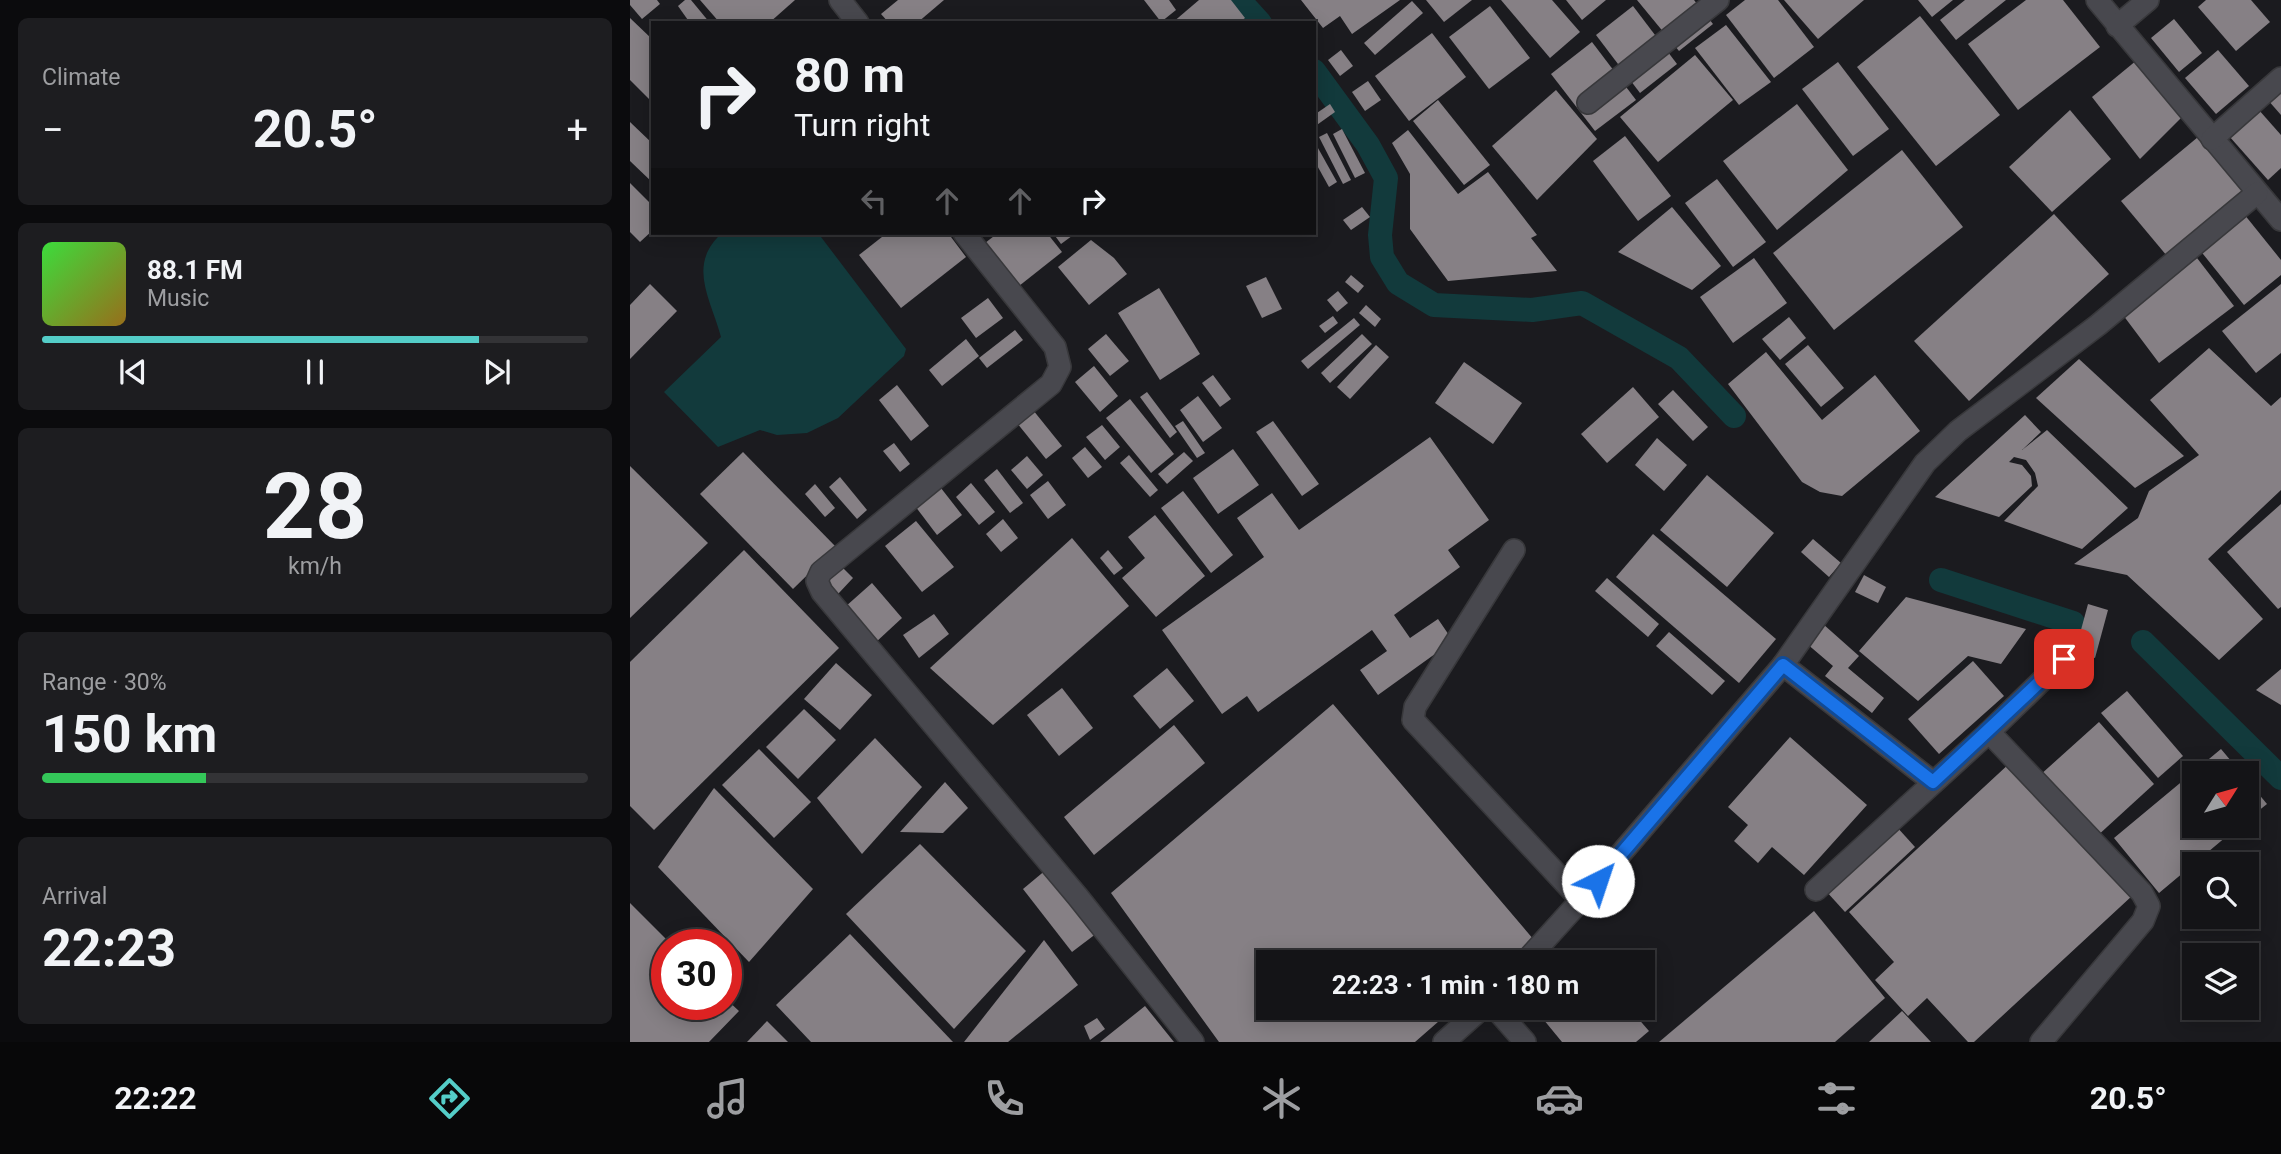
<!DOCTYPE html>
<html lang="en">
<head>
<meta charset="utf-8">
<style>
  :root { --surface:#141417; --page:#1d1d20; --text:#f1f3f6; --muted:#9d9ea1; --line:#333336; --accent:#54cdc8 }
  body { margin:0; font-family:Roboto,sans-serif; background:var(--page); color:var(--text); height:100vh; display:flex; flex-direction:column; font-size:26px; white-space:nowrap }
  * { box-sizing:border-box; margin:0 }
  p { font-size:23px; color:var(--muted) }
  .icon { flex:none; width:38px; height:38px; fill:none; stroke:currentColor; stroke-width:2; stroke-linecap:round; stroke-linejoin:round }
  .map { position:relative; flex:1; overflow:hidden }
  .side { display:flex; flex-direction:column; gap:18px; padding:18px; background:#0b0b0d; width:630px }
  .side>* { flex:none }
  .guide { position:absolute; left:21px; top:21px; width:665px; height:214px; border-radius:0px; box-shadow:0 4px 18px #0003,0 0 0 2px var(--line); background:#141417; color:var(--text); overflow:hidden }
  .needle { width:46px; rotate:53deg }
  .controls { position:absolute; left:1552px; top:761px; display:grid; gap:14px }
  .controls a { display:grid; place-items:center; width:77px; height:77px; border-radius:0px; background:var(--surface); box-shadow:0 4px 18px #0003,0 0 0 2px var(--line); font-size:35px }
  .speed { position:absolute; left:21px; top:929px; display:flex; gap:14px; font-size:35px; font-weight:700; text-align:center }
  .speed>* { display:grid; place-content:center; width:91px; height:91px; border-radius:50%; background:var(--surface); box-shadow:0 4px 18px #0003,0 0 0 2px var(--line); line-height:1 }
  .speed .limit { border:10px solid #d22; background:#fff; color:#111 }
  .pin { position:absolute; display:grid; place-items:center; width:60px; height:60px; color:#fff; margin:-30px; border-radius:14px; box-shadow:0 4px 10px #0006 }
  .me { position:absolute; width:77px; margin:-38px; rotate:41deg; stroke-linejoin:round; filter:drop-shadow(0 0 5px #0008) }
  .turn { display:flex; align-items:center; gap:24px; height:147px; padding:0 28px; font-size:32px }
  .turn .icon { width:91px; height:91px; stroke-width:2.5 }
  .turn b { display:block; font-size:49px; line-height:60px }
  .lanes { display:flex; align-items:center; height:66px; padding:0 28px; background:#0003; justify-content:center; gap:35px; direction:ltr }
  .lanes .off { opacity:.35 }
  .big { font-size:52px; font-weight:700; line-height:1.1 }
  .side .widget { flex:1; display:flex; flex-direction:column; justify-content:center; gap:10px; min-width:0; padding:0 24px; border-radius:10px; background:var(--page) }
  .side .dial { align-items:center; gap:0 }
  .dial b { font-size:91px; line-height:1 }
  .song { display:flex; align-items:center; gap:21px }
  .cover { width:84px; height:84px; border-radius:10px; background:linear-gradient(135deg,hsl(120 70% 55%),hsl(40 70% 35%)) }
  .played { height:7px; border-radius:4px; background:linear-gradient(90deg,var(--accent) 80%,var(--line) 80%) }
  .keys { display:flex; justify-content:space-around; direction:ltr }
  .heat { display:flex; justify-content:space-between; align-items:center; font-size:38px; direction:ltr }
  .charge { height:10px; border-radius:5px; background:linear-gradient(90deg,#34c759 30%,var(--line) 0) }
  .trip { position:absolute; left:626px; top:950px; width:399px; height:70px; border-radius:0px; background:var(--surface); box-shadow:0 4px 18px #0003,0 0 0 2px var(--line); font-weight:700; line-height:70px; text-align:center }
  .tab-bar { display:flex; height:112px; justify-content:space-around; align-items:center; background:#080809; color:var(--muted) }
  .tab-bar .icon { width:49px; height:49px }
  .tab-bar .on { color:var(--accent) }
  .tab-bar b { font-size:32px; color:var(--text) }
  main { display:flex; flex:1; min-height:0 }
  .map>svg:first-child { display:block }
  .water { fill:#123a3c }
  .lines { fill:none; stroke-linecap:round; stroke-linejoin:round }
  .canal { stroke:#123a3c; stroke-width:24 }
  .building { fill:#868085 }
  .street-casing { stroke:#38383b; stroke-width:24 }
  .street { stroke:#48484e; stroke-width:21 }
  .route-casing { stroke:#114b97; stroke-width:18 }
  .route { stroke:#1a73e8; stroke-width:12 }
</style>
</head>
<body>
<main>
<section class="side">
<div class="widget"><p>Climate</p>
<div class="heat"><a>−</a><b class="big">20.5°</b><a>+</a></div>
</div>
<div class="widget">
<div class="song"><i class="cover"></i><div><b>88.1 FM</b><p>Music</p></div></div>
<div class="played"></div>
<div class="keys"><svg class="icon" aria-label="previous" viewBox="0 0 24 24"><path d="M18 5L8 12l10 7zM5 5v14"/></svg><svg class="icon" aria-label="pause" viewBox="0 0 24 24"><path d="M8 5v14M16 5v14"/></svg><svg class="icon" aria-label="next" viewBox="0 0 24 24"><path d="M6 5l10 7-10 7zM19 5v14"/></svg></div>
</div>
<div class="widget dial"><b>28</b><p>km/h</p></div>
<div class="widget"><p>Range · 30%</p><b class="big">150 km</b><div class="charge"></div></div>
<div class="widget"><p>Arrival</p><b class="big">22:23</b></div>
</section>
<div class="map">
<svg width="1651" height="1042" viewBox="0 0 1651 1042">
  <rect width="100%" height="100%" fill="#1b1b1f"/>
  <path class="water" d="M92,233H188L276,349L274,356L208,418L177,433L147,435L130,430L88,447L34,392L91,337C80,297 57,265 92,233Z"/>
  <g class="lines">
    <g class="canal">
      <path d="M609,0L630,23"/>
      <path d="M684,71L738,145L756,178L750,235L752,257L768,283L804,305L902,310L952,303L1049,358L1104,416"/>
      <path d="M1311,580L1443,623"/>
      <path d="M1513,642L1651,778"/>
    </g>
  </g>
  <g class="building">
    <path d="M0,0H27L30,4L12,19L0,5Z"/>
    <path d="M55,0H61L80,23H60L48,6Z"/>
    <path d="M70,0H165L139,23H90Z"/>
    <path d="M268,0H314L287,23H259L251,14Z"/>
    <path d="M514,0H539L546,10L531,22Z"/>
    <path d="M569,0H601L615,18L608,23H542Z"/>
    <path d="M671,0H770L722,34L710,16L693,28Z"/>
    <path d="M796,0H842L814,22Z"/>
    <path d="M871,0H922L950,32L920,58Z"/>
    <path d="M936,0H976L952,20Z"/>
    <path d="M1007,0H1064L1083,24L1049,51Z"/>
    <path d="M1115,0H1148L1184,47L1144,78L1096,15Z"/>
    <path d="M1154,0H1234L1188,39Z"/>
    <path d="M1288,0H1323L1302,17Z"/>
    <path d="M1335,0H1376L1326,40L1310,20Z"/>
    <path d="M1396,0H1433L1470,47L1388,110L1338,44Z"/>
    <path d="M1576,0H1621L1640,22L1606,51L1568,7Z"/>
    <path d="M782,1L793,13L745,55L734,43Z"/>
    <path d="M860,6L900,58L859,89L819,37Z"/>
    <path d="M1003,6L1047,64L1010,93L966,35Z"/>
    <path d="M1290,16L1370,115L1306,166L1227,67Z"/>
    <path d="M0,18L23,40V103L0,80Z"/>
    <path d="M1544,19L1572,53L1549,72L1521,38Z"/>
    <path d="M1096,25L1141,82L1109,105L1065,48Z"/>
    <path d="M802,33L836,77L779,121L745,76Z"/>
    <path d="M962,42L1006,100L965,131L921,74Z"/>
    <path d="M711,50L723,66L710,76L698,60Z"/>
    <path d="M1588,50L1619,86L1586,114L1555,78Z"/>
    <path d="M1065,55L1103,100L1028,162L990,117Z"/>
    <path d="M1507,60L1551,118L1510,159L1462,97Z"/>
    <path d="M1208,62L1259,129L1223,156L1172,89Z"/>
    <path d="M738,81L751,100L735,111L722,92Z"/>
    <path d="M1651,88V115L1637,99Z"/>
    <path d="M926,90L967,139L907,200L862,146Z"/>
    <path d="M808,100L860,165L834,185L783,121Z"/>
    <path d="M700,104L705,112L684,127V115Z"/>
    <path d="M1167,104L1218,170L1147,230L1093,161Z"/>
    <path d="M1628,109L1651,135V168L1638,180L1599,136Z"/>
    <path d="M1440,110L1481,159L1422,212L1379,167Z"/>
    <path d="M0,122L23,144V183L0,161Z"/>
    <path d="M712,129L735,173L725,178L703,134Z"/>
    <path d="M778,130L828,194L858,172L907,235L901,238L927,271L818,281L780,229V174L762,143Z"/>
    <path d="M697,133L721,180L713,184L689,137Z"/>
    <path d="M995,136L1041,196L1008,221L963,161Z"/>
    <path d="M1568,137L1614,192L1537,256L1491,201Z"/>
    <path d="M684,141L707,182L699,187L684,160Z"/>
    <path d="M1272,150L1333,227L1204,330L1143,253Z"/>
    <path d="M1087,179L1136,242L1103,267L1055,203Z"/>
    <path d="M0,183L23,206V230L10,242L0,232Z"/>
    <path d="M732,207L740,217L721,230L713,220Z"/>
    <path d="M1042,207L1091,266L1062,290L988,252Z"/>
    <path d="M1424,214L1479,274L1339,401L1284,341Z"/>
    <path d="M1614,214L1651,260V275L1614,305L1569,249Z"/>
    <path d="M257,233H318L336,257L271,308L229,255Z"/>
    <path d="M368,233H417L432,252L389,286L355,243Z"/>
    <path d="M423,233H446L431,244Z"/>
    <path d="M461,240L484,258L497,274L459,305L428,267Z"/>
    <path d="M1124,258L1157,303L1103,343L1070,297Z"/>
    <path d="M1567,258L1604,306L1529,363L1493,315Z"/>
    <path d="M721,275L734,286L728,293L715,282Z"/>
    <path d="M636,277L652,309L632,318L616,286Z"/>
    <path d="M20,284L47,311L0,359V305Z"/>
    <path d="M1651,284V353L1626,373L1592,331Z"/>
    <path d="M529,288L570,354L530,380L488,313Z"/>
    <path d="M708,291L718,303L707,312L697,300Z"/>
    <path d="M358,298L373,318L346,338L331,318Z"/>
    <path d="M736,305L751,319L745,327L729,313Z"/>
    <path d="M703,316L708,323L695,333L689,326Z"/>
    <path d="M1159,317L1176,338L1150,360L1132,339Z"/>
    <path d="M724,318L730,325L678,369L671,361Z"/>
    <path d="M385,330L393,340L357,368L349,358Z"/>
    <path d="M476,334L499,361L480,376L458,349Z"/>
    <path d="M732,334L742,344L700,383L691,373Z"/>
    <path d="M336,339L349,356L312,386L299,370Z"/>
    <path d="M746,345L759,357L720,399L707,387Z"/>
    <path d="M1178,345L1214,388L1191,407L1155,364Z"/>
    <path d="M1579,348L1641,406L1651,397V490L1578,559L1633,619L1589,660L1497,575L1444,564L1508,518L1519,491L1569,455L1520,400Z"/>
    <path d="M1136,352L1192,420L1245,375L1290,431L1212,496L1190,492L1172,482L1098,384Z"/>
    <path d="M1449,359L1554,456L1505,488L1406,398Z"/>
    <path d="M834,362L892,403L863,444L805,403Z"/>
    <path d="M464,366L488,396L470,412L445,382Z"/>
    <path d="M583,375L601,399L590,407L572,383Z"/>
    <path d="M267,385L299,426L281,441L249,400Z"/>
    <path d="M1003,387L1029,417L977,463L951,434Z"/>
    <path d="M1043,390L1078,427L1063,441L1028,404Z"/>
    <path d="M517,392L547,432L540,438L510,397Z"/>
    <path d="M568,396L592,428L573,442L550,410Z"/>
    <path d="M500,399L544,454L521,473L476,418Z"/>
    <path d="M403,410L432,446L416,459L387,423Z"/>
    <path d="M1395,415L1411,432L1392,450L1417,430L1498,508L1452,549L1374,521L1408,486L1405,473L1396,460L1384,457L1379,462L1392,465L1401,476L1402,486L1369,517L1305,497Z"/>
    <path d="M553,421L575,453L567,458L545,426Z"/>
    <path d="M643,421L689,484L672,496L626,432Z"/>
    <path d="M472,425L490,447L475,460L456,437Z"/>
    <path d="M800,437L859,520L818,550L830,567L764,615L780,638L808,619L823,641L748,695L730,670L757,651L742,630L628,712L617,696L592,714L532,630L634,557L607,518L642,493L669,530Z"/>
    <path d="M1027,438L1057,465L1034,491L1005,465Z"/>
    <path d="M264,443L280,464L270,472L253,451Z"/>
    <path d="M455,447L472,467L458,478L442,458Z"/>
    <path d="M603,449L629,485L588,514L563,478Z"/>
    <path d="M113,452L206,547L163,589L70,494Z"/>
    <path d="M554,452L563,461L537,484L528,474Z"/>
    <path d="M499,455L528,490L520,497L490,463Z"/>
    <path d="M397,456L413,475L397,489L381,470Z"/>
    <path d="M0,466L78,543L0,618Z"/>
    <path d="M367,469L393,503L380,513L354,480Z"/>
    <path d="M1077,475L1144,533L1097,587L1030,530Z"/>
    <path d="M210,477L237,510L227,519L199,487Z"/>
    <path d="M418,481L436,505L418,519L400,495Z"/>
    <path d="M307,483L332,515L307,535L282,502Z"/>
    <path d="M341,483L365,512L349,525L326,497Z"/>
    <path d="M185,484L205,508L195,517L175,494Z"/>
    <path d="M553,491L603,555L581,573L531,508Z"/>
    <path d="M1651,504V607L1648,609L1597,552Z"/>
    <path d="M525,515L575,576L526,617L492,578L515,558L498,537Z"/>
    <path d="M373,519L388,538L371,552L356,534Z"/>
    <path d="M286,521L324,567L292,592L255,546Z"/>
    <path d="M1023,534L1146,639L1109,683L986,577Z"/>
    <path d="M442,538L499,606L363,725L300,668Z"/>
    <path d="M1183,539L1211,563L1199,577L1171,552Z"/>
    <path d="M114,550L209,648L24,830L0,806V662Z"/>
    <path d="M478,550L493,568L484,575L470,558Z"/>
    <path d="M210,565L223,578L208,594L194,579Z"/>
    <path d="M1234,575L1256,587L1248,603L1225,592Z"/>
    <path d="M977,578L1029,624L1018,637L965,591Z"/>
    <path d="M242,583L272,618L245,643L215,607Z"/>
    <path d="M1276,597L1396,629L1371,664L1338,656L1288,701L1229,651Z"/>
    <path d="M1458,604L1478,610L1465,658L1445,652Z"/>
    <path d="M304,614L319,634L289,658L273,635Z"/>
    <path d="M1193,624L1229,656L1218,668L1254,698L1242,713L1195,676L1203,666L1176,643Z"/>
    <path d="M1039,632L1095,681L1082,695L1026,646Z"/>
    <path d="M1343,661L1374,696L1309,754L1278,719Z"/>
    <path d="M206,663L242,695L210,730L174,699Z"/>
    <path d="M537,668L564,701L530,729L503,696Z"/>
    <path d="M1651,669V705L1626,690Z"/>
    <path d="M432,688L463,728L429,756L397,715Z"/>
    <path d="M1497,691L1553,756L1528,778L1471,713Z"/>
    <path d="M703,704L904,940L877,962H639V1008H824L785,1042H589L481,893Z"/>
    <path d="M174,709L206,740L168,779L136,747Z"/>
    <path d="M1469,722L1524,784L1465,838L1409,776Z"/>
    <path d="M544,725L575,763L464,855L434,817Z"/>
    <path d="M1160,737L1237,805L1174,875L1142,847L1128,863L1104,841L1118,825L1098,807Z"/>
    <path d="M245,738L292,787L232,854L187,798Z"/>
    <path d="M129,749L181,802L144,838L92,785Z"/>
    <path d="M1591,749L1612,774H1564V826H1609L1529,893L1484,838Z"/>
    <path d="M1381,762L1503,895L1344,1042H1338L1297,998L1278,1016L1245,980L1264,962L1219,912Z"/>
    <path d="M1617,780L1637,804L1617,820Z"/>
    <path d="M315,782L338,808L313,833L270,832Z"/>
    <path d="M84,788L183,889L119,962L28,867Z"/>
    <path d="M1266,826L1285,847L1215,912L1196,891Z"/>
    <path d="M290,844L396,951L324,1029L216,914Z"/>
    <path d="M417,869L467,933L442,952L393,889Z"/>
    <path d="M0,903L42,945H37V1004H96V999L109,1011L79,1042H0Z"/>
    <path d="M1184,911L1255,998L1205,1042H1029Z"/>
    <path d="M220,934L323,1042H181L146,1005Z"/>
    <path d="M414,940L448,985L378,1042H334Z"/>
    <path d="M950,948L962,962H933Z"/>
    <path d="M515,1006L544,1042H470Z"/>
    <path d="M904,1008H999L1019,1031L1006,1042H932Z"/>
    <path d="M1272,1011L1301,1042H1239Z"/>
    <path d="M467,1018L475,1029L460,1040L454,1026Z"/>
    <path d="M137,1021L158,1042H117Z"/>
  </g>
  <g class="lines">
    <defs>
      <g id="street">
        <path d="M210,0L228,23"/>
        <path d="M1467,0L1651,220"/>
        <path d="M1487,26L1518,0"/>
        <path d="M958,103L1088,0"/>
        <path d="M1582,139L1651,78"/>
        <path d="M334,233L425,347L430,367L421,384L191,572L187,581L192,592L448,897L563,1042"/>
        <path d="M884,550L785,707L783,720L951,900"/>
        <path d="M1153,665L1295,463L1328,431L1468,325L1627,193"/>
        <path d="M1359,732L1434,659"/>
        <path d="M1186,890L1359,732L1512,893L1519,906L1513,921L1411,1042"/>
        <path d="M895,962L951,900L1153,665L1303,782"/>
        <path d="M865,1008L895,1042"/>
        <path d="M814,1042L852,1008"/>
      </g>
    </defs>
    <use href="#street" class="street-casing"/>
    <use href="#street" class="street"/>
  </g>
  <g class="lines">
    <defs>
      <path id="route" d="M968,881L1153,665L1303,782L1434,659"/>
    </defs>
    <use href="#route" class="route-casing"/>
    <use href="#route" class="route"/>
  </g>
</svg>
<div class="controls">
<a><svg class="needle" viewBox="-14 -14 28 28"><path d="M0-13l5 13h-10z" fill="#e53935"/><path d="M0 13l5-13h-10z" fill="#9d9ea1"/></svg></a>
<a><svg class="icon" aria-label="search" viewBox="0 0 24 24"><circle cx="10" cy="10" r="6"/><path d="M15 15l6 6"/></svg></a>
<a><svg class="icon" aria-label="layers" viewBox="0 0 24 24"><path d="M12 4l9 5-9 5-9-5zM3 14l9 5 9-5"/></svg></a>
</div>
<div class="speed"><div class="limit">30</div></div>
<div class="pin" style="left:1434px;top:659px;background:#d93025"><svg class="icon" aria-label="arrive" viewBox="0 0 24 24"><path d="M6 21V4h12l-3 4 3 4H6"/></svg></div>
<svg class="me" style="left:968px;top:881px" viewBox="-20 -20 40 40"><circle r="19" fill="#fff"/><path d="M0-13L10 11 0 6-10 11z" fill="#1a73e8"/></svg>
<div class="trip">22:23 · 1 min · 180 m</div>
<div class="guide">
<div class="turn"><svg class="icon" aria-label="right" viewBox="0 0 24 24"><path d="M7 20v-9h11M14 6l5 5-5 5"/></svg><div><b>80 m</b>Turn right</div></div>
<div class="lanes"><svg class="icon off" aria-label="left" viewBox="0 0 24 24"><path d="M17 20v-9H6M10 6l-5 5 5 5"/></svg><svg class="icon off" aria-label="ahead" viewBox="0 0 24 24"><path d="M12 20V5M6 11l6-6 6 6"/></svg><svg class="icon off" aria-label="ahead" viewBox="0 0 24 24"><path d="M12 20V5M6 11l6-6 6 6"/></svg><svg class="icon" aria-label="right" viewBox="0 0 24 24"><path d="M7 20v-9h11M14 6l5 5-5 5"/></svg></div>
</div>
</div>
</main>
<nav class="tab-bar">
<b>22:22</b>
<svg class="icon on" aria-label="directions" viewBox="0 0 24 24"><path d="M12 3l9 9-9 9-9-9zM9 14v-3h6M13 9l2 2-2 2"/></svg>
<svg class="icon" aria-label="music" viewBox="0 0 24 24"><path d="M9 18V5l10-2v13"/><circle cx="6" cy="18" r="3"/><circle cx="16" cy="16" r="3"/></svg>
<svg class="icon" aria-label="phone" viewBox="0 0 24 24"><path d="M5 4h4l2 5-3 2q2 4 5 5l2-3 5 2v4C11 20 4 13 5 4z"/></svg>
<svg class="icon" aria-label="climate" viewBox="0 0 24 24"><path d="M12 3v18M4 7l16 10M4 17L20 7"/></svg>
<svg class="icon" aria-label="car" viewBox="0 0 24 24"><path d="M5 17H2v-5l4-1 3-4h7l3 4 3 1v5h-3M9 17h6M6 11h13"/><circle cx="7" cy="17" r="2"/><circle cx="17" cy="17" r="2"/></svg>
<svg class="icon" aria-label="filters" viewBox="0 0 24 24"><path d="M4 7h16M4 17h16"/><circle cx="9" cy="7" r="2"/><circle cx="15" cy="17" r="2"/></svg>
<b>20.5°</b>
</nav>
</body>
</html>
